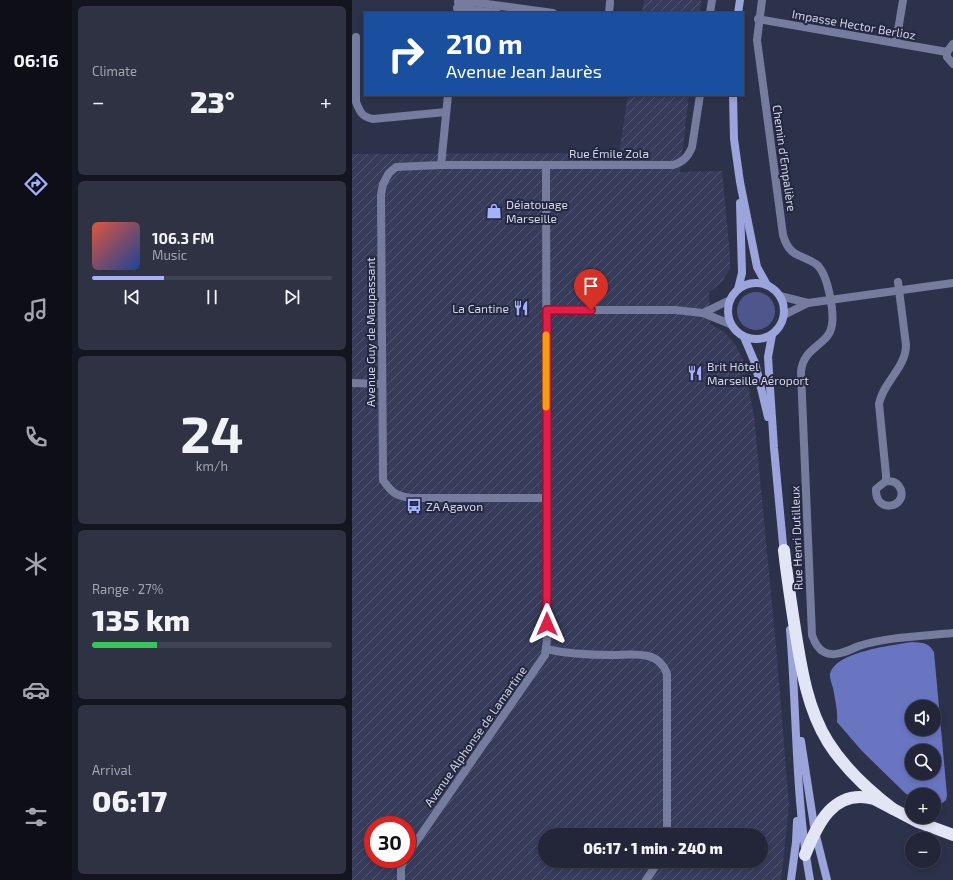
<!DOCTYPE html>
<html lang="en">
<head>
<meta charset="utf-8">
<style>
  :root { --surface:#222638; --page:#2e3243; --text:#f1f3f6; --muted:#a2a5ae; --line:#3f4353; --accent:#a5b1fc }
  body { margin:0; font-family:"Exo 2",sans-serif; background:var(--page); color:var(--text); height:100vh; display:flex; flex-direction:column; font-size:15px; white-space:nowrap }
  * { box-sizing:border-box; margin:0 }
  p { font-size:13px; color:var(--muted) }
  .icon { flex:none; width:22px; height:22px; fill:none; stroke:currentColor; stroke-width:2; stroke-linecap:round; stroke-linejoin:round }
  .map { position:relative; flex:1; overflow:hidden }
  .panel { display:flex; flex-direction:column; gap:6px; padding:6px; background:#13151f; width:280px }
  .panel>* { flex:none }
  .banner { position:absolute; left:12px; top:12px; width:380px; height:84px; border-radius:0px; box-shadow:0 2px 6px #0003,0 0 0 1px var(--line); background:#1a4fa0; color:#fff; overflow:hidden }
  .fabs { position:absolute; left:553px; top:700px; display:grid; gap:8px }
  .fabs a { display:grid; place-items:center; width:36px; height:36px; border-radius:50%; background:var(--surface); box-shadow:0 2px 6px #0003,0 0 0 1px var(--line); font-size:20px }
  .speed { position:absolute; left:12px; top:816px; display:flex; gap:8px; font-size:20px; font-weight:700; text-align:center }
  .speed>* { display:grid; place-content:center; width:52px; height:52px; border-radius:50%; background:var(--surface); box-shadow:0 2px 6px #0003,0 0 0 1px var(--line); line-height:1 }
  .speed .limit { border:6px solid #d22; background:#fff; color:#111 }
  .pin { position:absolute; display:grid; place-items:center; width:34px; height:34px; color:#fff; margin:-41px -17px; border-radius:50% 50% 50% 0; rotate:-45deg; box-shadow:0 0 4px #0007 }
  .pin .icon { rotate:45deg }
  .me { position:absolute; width:44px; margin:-22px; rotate:0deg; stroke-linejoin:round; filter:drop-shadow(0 0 3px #0008) }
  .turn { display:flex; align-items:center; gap:14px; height:84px; padding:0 16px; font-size:18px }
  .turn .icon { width:52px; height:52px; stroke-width:2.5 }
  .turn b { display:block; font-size:28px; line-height:34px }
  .big { font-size:30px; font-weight:800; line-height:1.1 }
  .panel .tile { flex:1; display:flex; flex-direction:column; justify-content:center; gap:6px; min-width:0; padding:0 14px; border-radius:6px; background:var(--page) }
  .panel .dial { align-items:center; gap:0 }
  .dial b { font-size:52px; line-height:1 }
  .song { display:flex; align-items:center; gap:12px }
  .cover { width:48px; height:48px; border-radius:6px; background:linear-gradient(135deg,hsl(10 70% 55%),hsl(220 70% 35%)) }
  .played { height:4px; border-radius:2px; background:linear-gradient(90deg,var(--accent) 30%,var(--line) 30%) }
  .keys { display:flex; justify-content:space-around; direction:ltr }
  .heat { display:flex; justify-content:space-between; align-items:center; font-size:22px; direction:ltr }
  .charge { height:6px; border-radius:3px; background:linear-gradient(90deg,#34c759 27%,var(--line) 0) }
  .trip { position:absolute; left:186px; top:828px; width:230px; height:40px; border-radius:20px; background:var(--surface); box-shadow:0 2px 6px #0003,0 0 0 1px var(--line); font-weight:800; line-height:40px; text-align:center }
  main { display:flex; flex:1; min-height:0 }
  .dock { display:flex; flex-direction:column; width:72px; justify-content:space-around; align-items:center; background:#0e0f16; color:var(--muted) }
  .dock .icon { width:28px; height:28px }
  .dock .selected { color:var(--accent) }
  .dock b { font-size:18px; color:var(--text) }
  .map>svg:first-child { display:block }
  .industrial { fill:url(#industrial-furrows); fill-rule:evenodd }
  .grass { fill:#4e568c }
  .water { fill:#6a75c2; fill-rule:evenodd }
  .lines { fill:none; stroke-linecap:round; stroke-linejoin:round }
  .street { stroke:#767c9e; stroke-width:8 }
  .secondary { stroke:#9ba4db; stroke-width:8 }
  .highway { stroke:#e2e5f6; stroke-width:12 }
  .route-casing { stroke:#92132f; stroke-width:10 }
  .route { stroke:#e11d48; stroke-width:7 }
  .slow { stroke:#f59e0b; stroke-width:7 }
  .labels { text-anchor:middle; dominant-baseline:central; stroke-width:4; stroke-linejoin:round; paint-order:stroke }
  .street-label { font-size:12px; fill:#d1d5e5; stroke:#242740 }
  .poi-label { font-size:12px; fill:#d1d5e5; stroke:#242740; text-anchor:start }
</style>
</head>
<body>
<main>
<nav class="dock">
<b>06:16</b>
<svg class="icon selected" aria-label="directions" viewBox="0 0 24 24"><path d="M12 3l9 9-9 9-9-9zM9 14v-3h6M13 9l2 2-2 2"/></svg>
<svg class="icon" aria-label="music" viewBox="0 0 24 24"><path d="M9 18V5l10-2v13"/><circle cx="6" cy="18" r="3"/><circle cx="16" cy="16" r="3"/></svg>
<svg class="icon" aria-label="phone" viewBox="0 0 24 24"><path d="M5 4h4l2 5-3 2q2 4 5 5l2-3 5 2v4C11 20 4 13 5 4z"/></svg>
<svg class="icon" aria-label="climate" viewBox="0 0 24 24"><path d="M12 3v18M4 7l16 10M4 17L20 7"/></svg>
<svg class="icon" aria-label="car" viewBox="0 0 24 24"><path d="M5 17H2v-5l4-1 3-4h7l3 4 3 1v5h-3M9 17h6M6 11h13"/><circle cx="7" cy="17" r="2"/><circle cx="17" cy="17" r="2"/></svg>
<svg class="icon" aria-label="filters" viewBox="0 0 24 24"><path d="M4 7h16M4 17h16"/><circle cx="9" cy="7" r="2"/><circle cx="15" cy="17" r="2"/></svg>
</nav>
<section class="panel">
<div class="tile"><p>Climate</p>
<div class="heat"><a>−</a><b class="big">23°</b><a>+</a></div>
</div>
<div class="tile">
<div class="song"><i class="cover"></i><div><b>106.3 FM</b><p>Music</p></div></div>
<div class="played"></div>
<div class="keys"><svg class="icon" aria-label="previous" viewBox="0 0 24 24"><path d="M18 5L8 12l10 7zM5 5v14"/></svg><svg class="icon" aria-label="pause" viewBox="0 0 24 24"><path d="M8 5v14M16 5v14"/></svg><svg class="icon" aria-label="next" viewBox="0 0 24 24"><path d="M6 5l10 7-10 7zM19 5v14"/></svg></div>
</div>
<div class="tile dial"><b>24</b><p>km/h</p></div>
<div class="tile"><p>Range · 27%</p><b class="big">135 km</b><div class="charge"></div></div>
<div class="tile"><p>Arrival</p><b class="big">06:17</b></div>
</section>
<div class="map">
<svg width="601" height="880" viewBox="0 0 601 880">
  <defs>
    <pattern id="industrial-furrows" width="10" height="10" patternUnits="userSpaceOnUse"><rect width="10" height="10" fill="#373c5b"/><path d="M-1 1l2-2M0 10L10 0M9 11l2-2" fill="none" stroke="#535772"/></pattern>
  </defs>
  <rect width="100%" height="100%" fill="#2d324b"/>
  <g class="industrial">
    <path d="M292,0H349L348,13H290Z"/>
    <path d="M276,95H337L328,172L370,171L378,256V269L369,283L357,292L358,324L372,332L383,344L391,360L402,416L425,657L437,806L429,880H0V154L267,153ZM21,825H55V859H21ZM193,835H409V861H193Z"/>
  </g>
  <circle class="grass" cx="404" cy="311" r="19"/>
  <path class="water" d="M560,642C571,643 576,642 582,652L595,795L594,800L585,807H582V795H560V797L553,793L510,751L485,722C486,710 483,700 481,688C480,684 478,680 478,676C479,652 542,645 560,642ZM560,707H582V729H560ZM560,751H582V773H560Z"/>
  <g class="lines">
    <g class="street">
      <path d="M410,0L405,40L431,235C438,258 447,253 464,264C476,273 482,311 480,325C477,346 451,346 449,372L460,635C462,641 466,649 472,652C483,658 497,650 507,646C534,637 572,636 601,633"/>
      <path d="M106,2H120L201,13"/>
      <path d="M105,8L145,13"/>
      <path d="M257,13L258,2"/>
      <path d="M358,13L360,0"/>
      <path d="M406,19L595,52"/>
      <path d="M4,37V102C8,112 10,117 21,119L94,112"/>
      <path d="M544,43L551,0"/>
      <path d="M601,44L595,52V57L601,64"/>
      <path d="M89,165L96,95"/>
      <path d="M428,296L456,303"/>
      <path d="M195,310H323L351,313L378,324"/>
      <path d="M351,313L378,300"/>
      <path d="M432,315L456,303L601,283"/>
      <path d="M0,383L30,384"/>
      <path d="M534,481C541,481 546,482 549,490C554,508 523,514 524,489L534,481V475L527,404C531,382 554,368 554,345L546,282"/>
      <path d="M194,498H59C44,496 40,493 31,480L29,195L31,184L37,173L44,167L89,165H321C331,162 336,157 340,147L348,95"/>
      <path d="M194,649C216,654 237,655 259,655C271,655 284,653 296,656C305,658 312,665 315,674V835"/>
      <path d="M55,855L193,655L195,639L194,165"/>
      <path d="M49,880V868L52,859"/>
      <path d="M294,880L307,861"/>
    </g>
    <g class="secondary">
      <path d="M386,13L388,0"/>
      <path d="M381,95L382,139L388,182L405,267L415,285"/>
      <circle cx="404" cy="311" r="28"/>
      <path d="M386,289L390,273L388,203"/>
      <path d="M420,335L416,357L422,448L432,555"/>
      <path d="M392,337L403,363L416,417"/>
      <path d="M438,630C445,713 443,798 458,880"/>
      <path d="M449,741L463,832L475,880"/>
      <path d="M439,880L444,842L445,821"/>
    </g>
    <g class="highway">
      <path d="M432,550C435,577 439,603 443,629C449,667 455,708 476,742C493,769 516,790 541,809"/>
      <path d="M453,855C465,825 481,788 522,799L566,822L601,835"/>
    </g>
  </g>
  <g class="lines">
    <defs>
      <path id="route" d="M195,624V310H239"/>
    </defs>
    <use href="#route" class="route-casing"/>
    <use href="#route" class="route"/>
    <path class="slow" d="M194,335V407"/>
  </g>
  <defs>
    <symbol id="shop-bare" viewBox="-9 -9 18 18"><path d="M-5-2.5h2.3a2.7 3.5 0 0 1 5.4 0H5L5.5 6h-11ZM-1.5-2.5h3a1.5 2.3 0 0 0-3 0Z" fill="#a5b1fc" stroke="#242740" stroke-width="2.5" paint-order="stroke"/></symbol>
    <symbol id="restaurant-bare" viewBox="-9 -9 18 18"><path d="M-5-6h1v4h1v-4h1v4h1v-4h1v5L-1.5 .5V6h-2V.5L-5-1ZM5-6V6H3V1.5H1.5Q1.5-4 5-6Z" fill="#a5b1fc" stroke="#242740" stroke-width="2.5" paint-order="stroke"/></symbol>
    <symbol id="bus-bare" viewBox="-9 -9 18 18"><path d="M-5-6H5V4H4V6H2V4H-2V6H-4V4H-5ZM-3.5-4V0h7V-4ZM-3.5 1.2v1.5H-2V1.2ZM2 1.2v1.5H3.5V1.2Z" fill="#a5b1fc" stroke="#242740" stroke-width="2.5" paint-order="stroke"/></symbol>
  </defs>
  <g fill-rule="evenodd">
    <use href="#shop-bare" x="131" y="200" width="22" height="22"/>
    <use href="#restaurant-bare" x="158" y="297" width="22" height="22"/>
    <use href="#restaurant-bare" x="332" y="362" width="22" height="22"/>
    <use href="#bus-bare" x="51" y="495" width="22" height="22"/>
  </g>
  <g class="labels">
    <g class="street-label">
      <text transform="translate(502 24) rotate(10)">Impasse Hector Berlioz</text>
      <text x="257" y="153">Rue Émile Zola</text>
      <text transform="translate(433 158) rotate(82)">Chemin d'Empalière</text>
      <text transform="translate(18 332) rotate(-90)">Avenue Guy de Maupassant</text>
      <text transform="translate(444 538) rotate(-92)">Rue Henri Dutilleux</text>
      <text transform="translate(123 736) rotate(-55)">Avenue Alphonse de Lamartine</text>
    </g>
    <g class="poi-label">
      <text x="154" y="204">Déiatouage<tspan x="154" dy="14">Marseille</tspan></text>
      <text x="157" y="308" text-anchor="end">La Cantine</text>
      <text x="355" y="366">Brit Hôtel<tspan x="355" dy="14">Marseille Aéroport</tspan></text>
      <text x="74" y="506">ZA Agavon</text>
    </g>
  </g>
</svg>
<div class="fabs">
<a><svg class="icon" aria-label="sound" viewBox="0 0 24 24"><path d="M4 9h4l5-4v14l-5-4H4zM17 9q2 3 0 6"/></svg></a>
<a><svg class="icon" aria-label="search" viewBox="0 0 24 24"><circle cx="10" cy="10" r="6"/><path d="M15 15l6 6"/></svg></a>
<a>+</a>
<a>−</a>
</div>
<div class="speed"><div class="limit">30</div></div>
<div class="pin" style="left:239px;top:310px;background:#d93025"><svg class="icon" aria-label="arrive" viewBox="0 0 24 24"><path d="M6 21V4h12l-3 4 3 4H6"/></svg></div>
<svg class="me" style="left:195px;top:624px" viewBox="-20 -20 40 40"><path d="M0-17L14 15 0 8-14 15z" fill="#e11d48" stroke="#fff" stroke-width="4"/></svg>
<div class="trip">06:17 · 1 min · 240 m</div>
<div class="banner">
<div class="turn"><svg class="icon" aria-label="right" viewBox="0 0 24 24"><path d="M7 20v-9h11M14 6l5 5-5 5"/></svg><div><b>210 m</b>Avenue Jean Jaurès</div></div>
</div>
</div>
</main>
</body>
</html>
